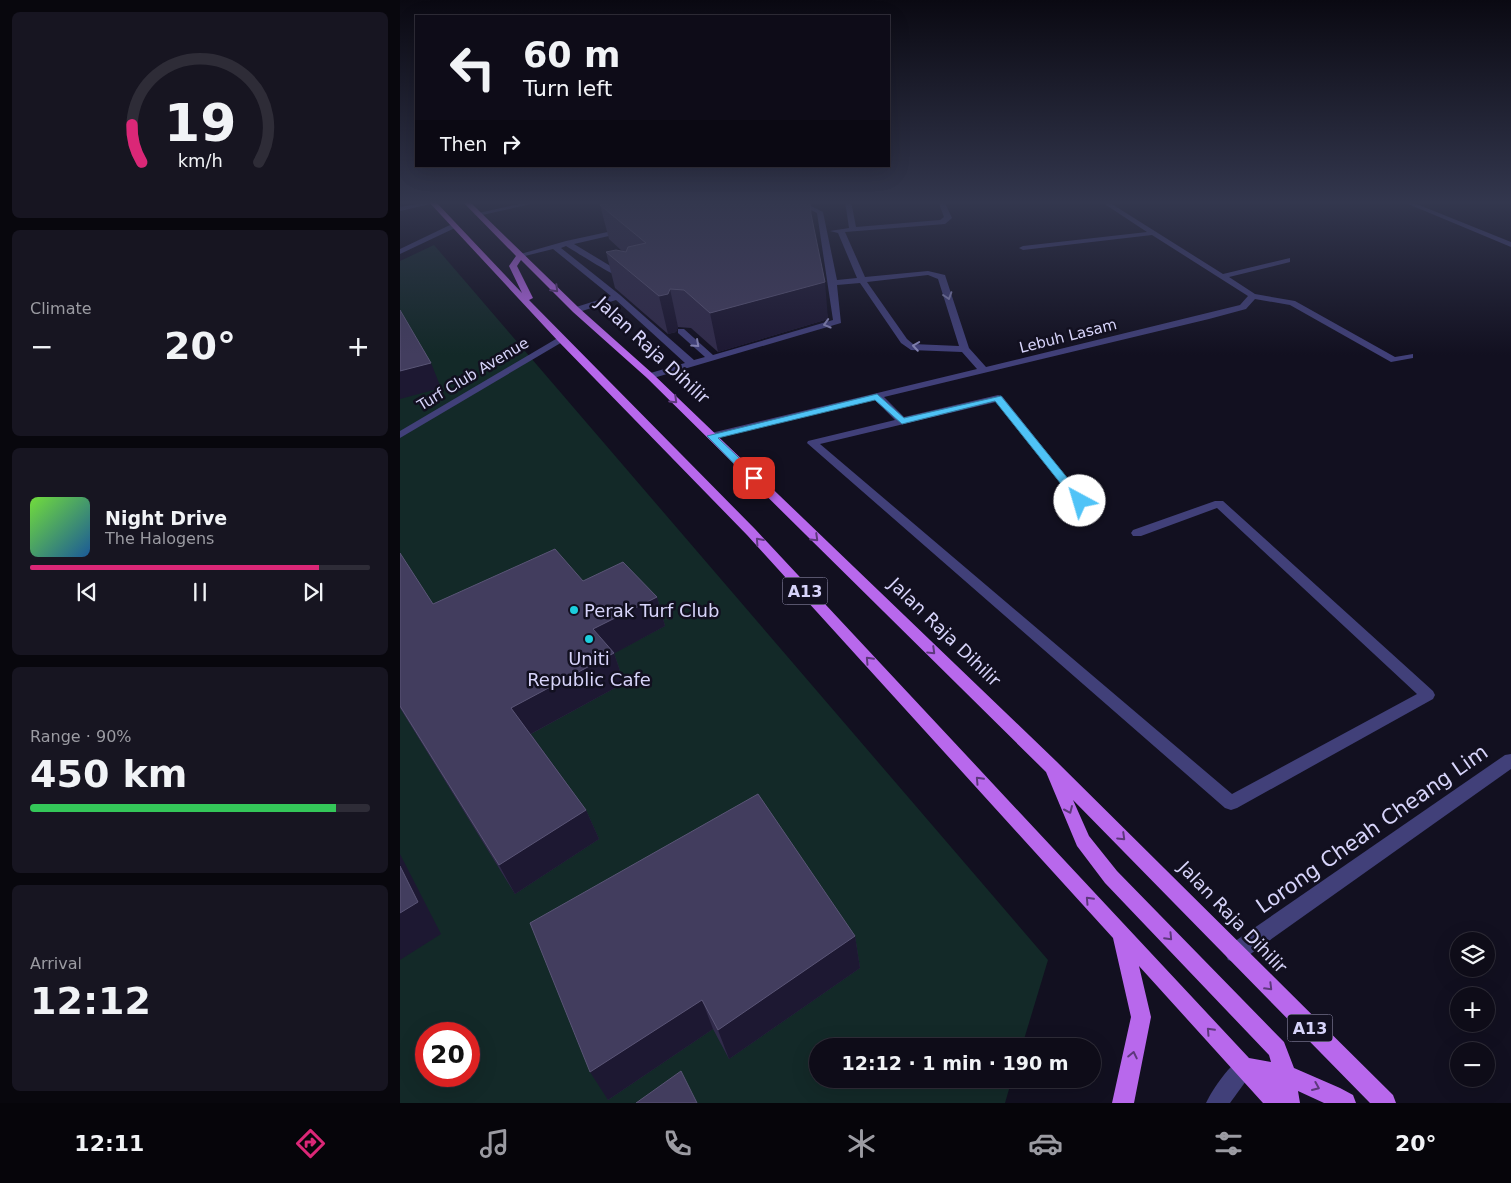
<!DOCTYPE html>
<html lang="en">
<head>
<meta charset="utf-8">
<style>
  :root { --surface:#0e0c18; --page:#171521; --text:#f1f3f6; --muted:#9b9ba2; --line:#2e2c37; --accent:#db2777 }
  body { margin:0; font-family:"DejaVu Sans",sans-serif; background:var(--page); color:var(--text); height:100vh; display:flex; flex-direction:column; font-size:19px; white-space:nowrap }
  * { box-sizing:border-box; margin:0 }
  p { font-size:16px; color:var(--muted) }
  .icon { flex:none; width:28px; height:28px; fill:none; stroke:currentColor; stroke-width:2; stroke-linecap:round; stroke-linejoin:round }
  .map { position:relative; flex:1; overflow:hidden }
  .drawer { display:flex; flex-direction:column; gap:12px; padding:12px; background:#08070d; width:400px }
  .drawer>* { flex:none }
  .hud { position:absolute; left:15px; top:15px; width:475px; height:152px; border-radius:0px; box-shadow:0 5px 20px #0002,0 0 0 1px var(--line); background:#0e0c18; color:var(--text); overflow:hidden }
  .buttons { position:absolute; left:1050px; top:932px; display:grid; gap:10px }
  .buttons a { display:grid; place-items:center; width:45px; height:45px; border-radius:50%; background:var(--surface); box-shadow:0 5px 20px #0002,0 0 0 1px var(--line); font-size:25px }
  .speed { position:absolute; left:15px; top:1022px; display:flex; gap:10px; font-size:25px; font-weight:700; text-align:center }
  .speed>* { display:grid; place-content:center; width:65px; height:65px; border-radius:50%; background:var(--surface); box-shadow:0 5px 20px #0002,0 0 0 1px var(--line); line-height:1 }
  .speed .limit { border:8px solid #d22; background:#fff; color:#111 }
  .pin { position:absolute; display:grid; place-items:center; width:42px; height:42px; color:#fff; margin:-21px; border-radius:10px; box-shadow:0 2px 8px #0006 }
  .me { position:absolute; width:55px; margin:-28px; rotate:321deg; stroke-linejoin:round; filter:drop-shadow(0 0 4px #0008) }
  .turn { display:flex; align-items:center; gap:18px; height:105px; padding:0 25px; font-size:22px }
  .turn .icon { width:65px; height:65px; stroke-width:2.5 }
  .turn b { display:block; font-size:35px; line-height:42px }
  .then { display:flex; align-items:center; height:48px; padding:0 25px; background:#0003; gap:10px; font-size:19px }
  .big { font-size:38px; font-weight:600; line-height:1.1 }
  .drawer .widget { flex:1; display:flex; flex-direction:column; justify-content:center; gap:8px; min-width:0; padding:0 18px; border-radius:8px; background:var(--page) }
  .drawer .dial { align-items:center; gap:0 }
  .dial svg { height:130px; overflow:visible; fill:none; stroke:var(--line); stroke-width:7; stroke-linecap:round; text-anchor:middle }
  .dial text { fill:var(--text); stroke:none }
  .song { display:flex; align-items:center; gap:15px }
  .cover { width:60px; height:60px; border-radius:8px; background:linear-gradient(135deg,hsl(100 70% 55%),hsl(210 70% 35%)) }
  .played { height:5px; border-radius:2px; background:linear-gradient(90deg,var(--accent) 85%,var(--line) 85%) }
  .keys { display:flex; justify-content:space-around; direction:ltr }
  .heat { display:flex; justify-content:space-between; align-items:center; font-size:28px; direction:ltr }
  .charge { height:8px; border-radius:4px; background:linear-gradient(90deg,#34c759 90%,var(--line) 0) }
  .trip { position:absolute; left:409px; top:1038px; width:292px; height:50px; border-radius:25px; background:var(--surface); box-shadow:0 5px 20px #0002,0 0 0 1px var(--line); font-weight:600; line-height:50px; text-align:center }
  .menu { display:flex; height:80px; justify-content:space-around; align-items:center; background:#06050a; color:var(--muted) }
  .menu .icon { width:35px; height:35px }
  .menu .current { color:var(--accent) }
  .menu b { font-size:22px; color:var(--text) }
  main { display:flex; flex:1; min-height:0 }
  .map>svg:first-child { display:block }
  .green { fill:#132928; fill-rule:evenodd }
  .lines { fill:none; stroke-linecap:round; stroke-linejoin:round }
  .minor { fill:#414079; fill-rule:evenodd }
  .major { fill:#b868ec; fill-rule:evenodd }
  .wall { fill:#312b4b }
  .shaded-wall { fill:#1d1832 }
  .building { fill:#423d5e; stroke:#5a5576 }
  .oneway { stroke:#5d387c }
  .oneway2 { stroke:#8483b3 }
  .route { fill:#4fc3f7; stroke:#337fa1 }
  .poi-dot { fill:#1ccedd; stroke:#121020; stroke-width:2 }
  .labels { text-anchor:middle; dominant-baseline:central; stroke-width:5; stroke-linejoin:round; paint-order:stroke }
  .far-street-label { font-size:15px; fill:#d7d4fa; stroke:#121020 }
  .shield { fill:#121020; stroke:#9c99b9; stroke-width:1 }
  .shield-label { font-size:16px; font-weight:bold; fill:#d7d4fa }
  .street-label { font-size:18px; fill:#d7d4fa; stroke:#121020 }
  .poi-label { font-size:18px; fill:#d7d4fa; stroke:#121020; text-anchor:start }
  .near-street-label { font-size:21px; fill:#d7d4fa; stroke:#121020 }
</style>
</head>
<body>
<main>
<section class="drawer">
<div class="widget dial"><svg viewBox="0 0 100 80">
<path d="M14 69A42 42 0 1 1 86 69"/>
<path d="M14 69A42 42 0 0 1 8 46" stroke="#db2777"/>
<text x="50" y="56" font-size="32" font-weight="700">19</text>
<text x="50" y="72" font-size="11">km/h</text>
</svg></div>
<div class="widget"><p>Climate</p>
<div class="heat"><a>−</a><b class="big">20°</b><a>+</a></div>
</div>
<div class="widget">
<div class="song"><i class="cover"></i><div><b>Night Drive</b><p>The Halogens</p></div></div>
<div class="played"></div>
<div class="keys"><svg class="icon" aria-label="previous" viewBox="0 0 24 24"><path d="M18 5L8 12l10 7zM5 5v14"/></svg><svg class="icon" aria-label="pause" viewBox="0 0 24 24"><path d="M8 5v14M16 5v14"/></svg><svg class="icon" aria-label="next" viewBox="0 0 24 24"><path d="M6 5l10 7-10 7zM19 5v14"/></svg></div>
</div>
<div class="widget"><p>Range · 90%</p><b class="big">450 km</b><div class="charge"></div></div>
<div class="widget"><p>Arrival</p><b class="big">12:12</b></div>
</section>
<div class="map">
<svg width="1111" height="1103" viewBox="0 0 1111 1103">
  <rect width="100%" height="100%" fill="#121020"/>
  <path class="green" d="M34,245L648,960L622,1046H418V1079H612L605,1103H0V261ZM26,1034H69V1076H26Z"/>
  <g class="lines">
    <g class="minor">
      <path d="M32,201H44L0,211V207Z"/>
      <path d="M132,201H144L78,216L74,214Z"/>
      <path d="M393,201H401L423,212L437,280L457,278L438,233L430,231L449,228L445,201H451L456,227L540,220L544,217L538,201H544L552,218L545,224L445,232L465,277L528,271L545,275L569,348L586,367L840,305L848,296L752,235L623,250L619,248L623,246L747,232L700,201H707L823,274L890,258V262L829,277L855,294L895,301L995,357L1013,354V358L991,362L890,305L855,299L846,309L809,319L484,397L504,417L598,395L602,396L684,499L686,501L680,505L676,503L596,402L420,444L832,794L1017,694L817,508L741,536H733L731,533L733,530L815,501H823L1033,691L1035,695L1033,699L837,808L831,810L825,808L407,443L408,441L495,420L475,400L311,439L306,436L311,433L577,369L562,352L511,350L501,343L460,283L437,285L441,323L250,379L247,378V374L285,363L216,300L179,312H173V308L211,296L153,249L121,257L117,255L166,241L226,228V232L174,244L227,276V280C220,280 176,252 166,246L161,248L220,295L294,360L305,357L278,333V329H284L313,355L433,320L417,213ZM528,275L538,279L559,346L513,344L507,339L467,282Z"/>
      <path d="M1001,201H1009L1111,242V247Z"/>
      <path d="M50,225L57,227L0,254V249Z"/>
      <path d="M161,336L166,339L164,341L0,438V431Z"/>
      <path d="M1111,754V769L842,960L835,962L828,960L825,953L828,946L1105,755Z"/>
      <path d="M844,1057L851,1060L854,1067L851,1074L830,1103H806C812,1090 831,1062 844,1057Z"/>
    </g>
    <path class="major" d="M28,201H35L122,293L109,266L116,256L62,201H69L179,308L253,374L656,761L993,1095L996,1103H970L673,800L689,836L717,871L884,1042L894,1068L940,1088L953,1095L956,1103H924L898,1091L900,1103H863L739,966L751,1017L734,1103H712L731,1017L713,938L347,535L158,341ZM121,260L173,312L247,378L646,772L677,846L705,883L869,1055L871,1062L849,1058L355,529L129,300L133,298L117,266Z"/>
  </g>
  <g class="wall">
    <path d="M200,205L411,214L428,319L318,352L291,328L278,327L276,332L268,334L215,288L206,252L222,251L209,239Z"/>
    <path d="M0,553L33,604L183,581L257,597L265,626L214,653L224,683L131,734L186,810L199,839L115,894L0,708Z"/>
    <path d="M130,923L455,936L460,968L329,1059L313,1029L208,1100Z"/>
  </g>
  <g class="shaded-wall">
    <path d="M425,282L428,319L318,352L310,313Z"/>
    <path d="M270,289L278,327L276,332L268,334L259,296Z"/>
    <path d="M31,363L41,388L0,399V371Z"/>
    <path d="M257,597L265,626L204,659L193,629Z"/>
    <path d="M214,653L224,683L125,737L111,708Z"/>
    <path d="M186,810L199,839L115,894L99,865Z"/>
    <path d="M0,854L41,934L0,960Z"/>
    <path d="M455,936L460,968L329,1059L318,1030Z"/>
    <path d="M302,1000L313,1029L208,1100L190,1072Z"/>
  </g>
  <g class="building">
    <path d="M221,201H410L411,214L425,282L310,313L284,290L270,289L268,294L259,296L206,252L216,250L226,252L228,247L246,243L200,205Z"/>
    <path d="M0,310L31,363L0,371Z"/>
    <path d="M155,549L183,581L223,562L257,597L193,629L214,653L111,708L186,810L99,865L0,706V553L33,604Z"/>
    <path d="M358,794L455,936L318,1030L302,1000L190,1072L130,923Z"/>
    <path d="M0,866L18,902L0,913Z"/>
    <path d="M281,1071L297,1103H236Z"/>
  </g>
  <defs><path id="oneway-chevron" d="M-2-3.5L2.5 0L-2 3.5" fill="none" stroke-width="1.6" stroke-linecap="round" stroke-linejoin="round" transform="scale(1.25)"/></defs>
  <g class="oneway">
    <use href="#oneway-chevron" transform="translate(155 289) rotate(45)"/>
    <use href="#oneway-chevron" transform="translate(274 400) rotate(44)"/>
    <use href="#oneway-chevron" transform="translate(415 538) rotate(44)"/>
    <use href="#oneway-chevron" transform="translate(359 541) rotate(-132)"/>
    <use href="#oneway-chevron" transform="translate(532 651) rotate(44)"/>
    <use href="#oneway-chevron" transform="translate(469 660) rotate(-133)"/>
    <use href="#oneway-chevron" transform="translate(579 780) rotate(-133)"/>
    <use href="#oneway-chevron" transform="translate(669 810) rotate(66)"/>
    <use href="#oneway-chevron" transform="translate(722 837) rotate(44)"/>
    <use href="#oneway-chevron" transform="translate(689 900) rotate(-133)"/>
    <use href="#oneway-chevron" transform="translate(769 937) rotate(46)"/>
    <use href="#oneway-chevron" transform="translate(869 987) rotate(45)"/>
    <use href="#oneway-chevron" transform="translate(810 1031) rotate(-133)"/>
    <use href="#oneway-chevron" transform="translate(733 1055) rotate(-78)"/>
    <use href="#oneway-chevron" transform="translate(916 1087) rotate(23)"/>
  </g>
  <g class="oneway2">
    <use href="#oneway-chevron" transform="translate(548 296) rotate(72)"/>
    <use href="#oneway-chevron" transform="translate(427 324) rotate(164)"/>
    <use href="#oneway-chevron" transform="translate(296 344) rotate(42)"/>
    <use href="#oneway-chevron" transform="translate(516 346) rotate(-171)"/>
  </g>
  <linearGradient id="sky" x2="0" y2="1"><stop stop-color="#0a0912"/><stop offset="0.57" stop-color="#33374e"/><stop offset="1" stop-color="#33374e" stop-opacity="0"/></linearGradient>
  <rect width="1111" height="355" fill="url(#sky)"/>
  <path class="route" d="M477,394L504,418L601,396L686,501L680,505L677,504L595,401L502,424L475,400L318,438L357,475V480H350L307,436Z"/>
  <g class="poi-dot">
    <circle cx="174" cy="610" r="5"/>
    <circle cx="189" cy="639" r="5"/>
  </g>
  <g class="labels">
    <g class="far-street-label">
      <text transform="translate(668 336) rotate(-14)">Lebuh Lasam</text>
      <text transform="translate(73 374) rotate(-31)">Turf Club Avenue</text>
    </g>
    <g class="shield">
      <rect x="382.5" y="577.5" width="45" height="27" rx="4"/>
      <rect x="887.5" y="1014.5" width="45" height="27" rx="4"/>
    </g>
    <g class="shield-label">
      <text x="405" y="591">A13</text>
      <text x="910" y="1028">A13</text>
    </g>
    <g class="street-label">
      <text transform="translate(253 350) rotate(43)">Jalan Raja Dihilir</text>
      <text transform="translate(545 632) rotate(44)">Jalan Raja Dihilir</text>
      <text transform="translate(833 917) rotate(46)">Jalan Raja Dihilir</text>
    </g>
    <g class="poi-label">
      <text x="184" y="610">Perak Turf Club</text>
      <text x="189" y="658" text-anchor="middle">Uniti<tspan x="189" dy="21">Republic Cafe</tspan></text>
    </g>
    <g class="near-street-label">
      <text transform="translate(972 829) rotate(-35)">Lorong Cheah Cheang Lim</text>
    </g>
  </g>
</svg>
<div class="buttons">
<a><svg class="icon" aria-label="layers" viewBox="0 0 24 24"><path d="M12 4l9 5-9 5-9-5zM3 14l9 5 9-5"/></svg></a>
<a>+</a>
<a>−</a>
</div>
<div class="speed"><div class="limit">20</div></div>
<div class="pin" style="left:354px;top:478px;background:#d93025"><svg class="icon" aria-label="arrive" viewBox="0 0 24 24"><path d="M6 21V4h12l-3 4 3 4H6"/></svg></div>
<svg class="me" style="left:680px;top:501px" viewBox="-20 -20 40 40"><circle r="19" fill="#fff"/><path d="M0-13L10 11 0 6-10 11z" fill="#4fc3f7"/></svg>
<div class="trip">12:12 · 1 min · 190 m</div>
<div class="hud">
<div class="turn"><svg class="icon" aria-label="left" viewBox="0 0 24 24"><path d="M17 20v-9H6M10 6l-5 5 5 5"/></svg><div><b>60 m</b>Turn left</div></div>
<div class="then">Then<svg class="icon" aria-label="right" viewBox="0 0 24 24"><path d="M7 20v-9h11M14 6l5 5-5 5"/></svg></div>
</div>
</div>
</main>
<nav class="menu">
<b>12:11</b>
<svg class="icon current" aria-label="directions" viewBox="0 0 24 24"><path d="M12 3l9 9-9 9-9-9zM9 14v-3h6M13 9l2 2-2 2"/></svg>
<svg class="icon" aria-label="music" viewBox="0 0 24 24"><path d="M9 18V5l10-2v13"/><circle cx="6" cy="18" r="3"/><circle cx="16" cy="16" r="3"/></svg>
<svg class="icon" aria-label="phone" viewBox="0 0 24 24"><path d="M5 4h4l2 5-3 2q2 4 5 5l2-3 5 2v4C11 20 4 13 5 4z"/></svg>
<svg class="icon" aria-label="climate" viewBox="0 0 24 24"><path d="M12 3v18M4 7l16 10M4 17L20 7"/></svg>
<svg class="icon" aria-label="car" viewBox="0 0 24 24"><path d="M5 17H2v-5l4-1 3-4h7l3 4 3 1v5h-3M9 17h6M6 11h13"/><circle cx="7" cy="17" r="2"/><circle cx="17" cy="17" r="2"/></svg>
<svg class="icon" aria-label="filters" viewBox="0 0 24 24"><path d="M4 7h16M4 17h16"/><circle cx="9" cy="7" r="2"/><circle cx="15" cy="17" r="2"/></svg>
<b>20°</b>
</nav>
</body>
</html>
